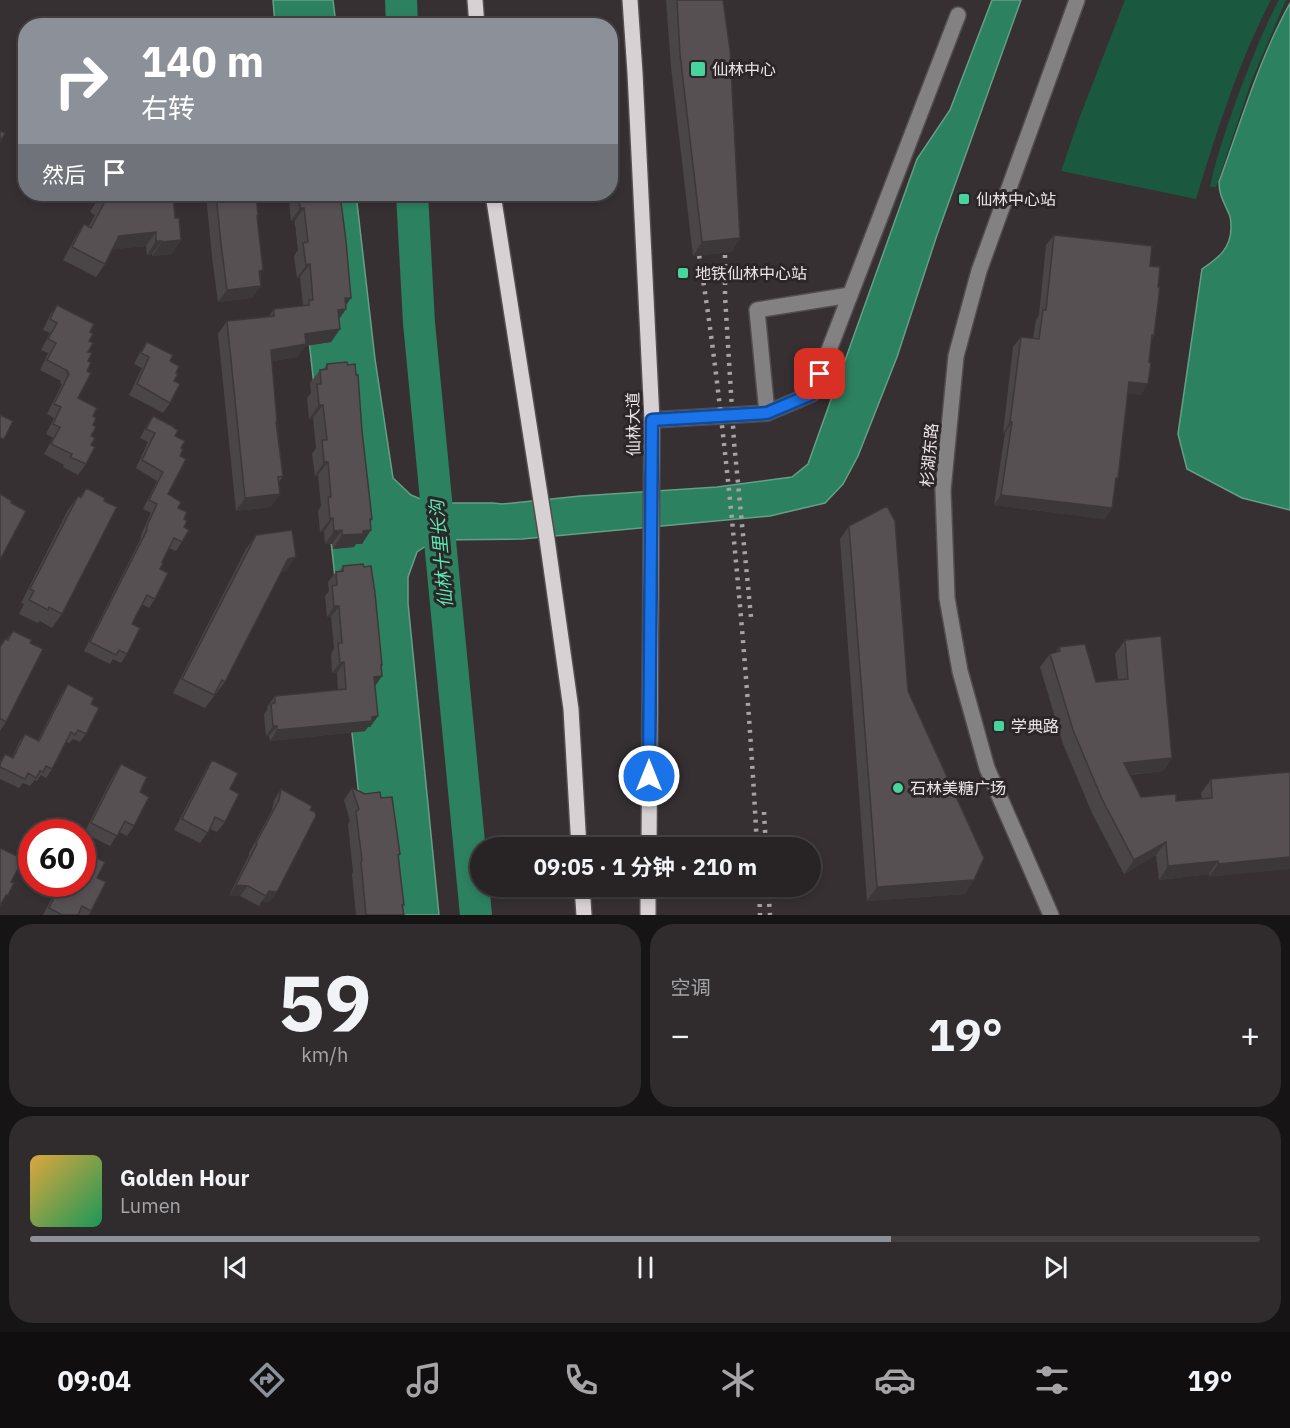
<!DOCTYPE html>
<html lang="zh">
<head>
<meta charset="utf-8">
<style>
  :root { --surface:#282426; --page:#302c2e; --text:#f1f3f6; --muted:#a5a4a7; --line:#444143; --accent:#8c9099 }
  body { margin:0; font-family:"IBM Plex Sans","Noto Sans SC",sans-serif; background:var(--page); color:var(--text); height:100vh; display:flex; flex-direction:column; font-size:22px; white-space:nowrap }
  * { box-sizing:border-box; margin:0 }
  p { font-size:20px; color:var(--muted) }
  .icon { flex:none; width:33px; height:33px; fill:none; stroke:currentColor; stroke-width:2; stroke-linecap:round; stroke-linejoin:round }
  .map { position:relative; height:915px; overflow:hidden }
  .drawer { display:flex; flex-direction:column; gap:9px; padding:9px; background:#161415; flex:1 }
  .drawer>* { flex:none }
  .guide { position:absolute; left:18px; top:18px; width:600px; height:183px; border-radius:24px; box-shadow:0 3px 9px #0003,0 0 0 2px var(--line); background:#8c9099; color:#fff; overflow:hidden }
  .speed { position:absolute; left:18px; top:819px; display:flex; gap:12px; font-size:30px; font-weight:700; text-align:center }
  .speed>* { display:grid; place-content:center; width:78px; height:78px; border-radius:50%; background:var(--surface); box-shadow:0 3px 9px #0003,0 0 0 2px var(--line); line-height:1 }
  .speed .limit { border:9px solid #d22; background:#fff; color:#111 }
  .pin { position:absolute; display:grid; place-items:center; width:51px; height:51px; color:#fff; margin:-26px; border-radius:12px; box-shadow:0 3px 9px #0006 }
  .me { position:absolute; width:66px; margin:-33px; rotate:0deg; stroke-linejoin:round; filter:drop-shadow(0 0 4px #0008) }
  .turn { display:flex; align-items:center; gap:21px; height:126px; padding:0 24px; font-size:27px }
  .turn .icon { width:78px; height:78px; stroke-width:2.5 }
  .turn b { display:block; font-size:42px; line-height:51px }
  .then { display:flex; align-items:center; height:57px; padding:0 24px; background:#0003; gap:12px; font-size:22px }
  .big { font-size:45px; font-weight:700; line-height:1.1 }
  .drawer .widget { flex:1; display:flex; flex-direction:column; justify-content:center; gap:9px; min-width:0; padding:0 21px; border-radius:24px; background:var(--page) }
  .drawer .dial { align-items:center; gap:0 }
  .dial b { font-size:78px; line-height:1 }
  .song { display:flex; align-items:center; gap:18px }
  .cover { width:72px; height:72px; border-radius:9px; background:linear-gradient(135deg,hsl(40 70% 55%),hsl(150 70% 35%)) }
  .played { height:6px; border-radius:3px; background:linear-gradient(90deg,var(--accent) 70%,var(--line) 70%) }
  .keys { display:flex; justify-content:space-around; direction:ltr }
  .heat { display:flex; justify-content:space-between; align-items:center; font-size:33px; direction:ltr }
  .drawer .tiles { flex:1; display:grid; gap:9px; grid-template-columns:1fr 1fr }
  .widget:last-child { grid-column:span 2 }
  .trip { position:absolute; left:470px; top:837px; width:351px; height:60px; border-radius:30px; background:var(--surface); box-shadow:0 3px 9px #0003,0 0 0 2px var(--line); font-weight:700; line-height:60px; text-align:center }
  .tab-bar { display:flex; height:96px; justify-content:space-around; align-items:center; background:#100e0f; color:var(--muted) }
  .tab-bar .icon { width:42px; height:42px }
  .tab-bar .on { color:var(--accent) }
  .tab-bar b { font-size:27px; color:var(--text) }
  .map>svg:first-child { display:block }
  .green { fill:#1a5940 }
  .water { fill:#2c8160; stroke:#659f88; stroke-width:1.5 }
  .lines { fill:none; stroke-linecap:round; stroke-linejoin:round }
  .river { stroke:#2c8160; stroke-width:32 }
  .minor-casing { stroke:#534d50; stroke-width:18 }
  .major-casing { stroke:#534d50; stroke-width:18 }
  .minor { stroke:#848183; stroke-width:15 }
  .major { stroke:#d7d1d4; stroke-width:15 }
  .rail { stroke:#a7a3a5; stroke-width:4.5; stroke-dasharray:3 6; stroke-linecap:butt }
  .wall { fill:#4a4547 }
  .shaded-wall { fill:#3c383a }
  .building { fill:#565053; stroke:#3c383a; stroke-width:1.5 }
  .route-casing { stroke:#114b97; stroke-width:15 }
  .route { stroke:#1a73e8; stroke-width:10 }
  .poi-dot { fill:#47d49e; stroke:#2c2629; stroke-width:2 }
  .labels { text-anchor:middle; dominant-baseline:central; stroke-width:6; stroke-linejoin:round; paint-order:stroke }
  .poi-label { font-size:16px; fill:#e9e5e7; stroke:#2c2629; text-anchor:start }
  .street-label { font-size:16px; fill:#e9e5e7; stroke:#2c2629 }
  .water-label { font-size:18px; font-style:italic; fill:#57ebb1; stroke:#2c2629 }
</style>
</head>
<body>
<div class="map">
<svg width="1290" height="915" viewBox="0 0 1290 915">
  <rect width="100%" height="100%" fill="#363033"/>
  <g class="green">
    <path d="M1125,0H1271C1238,63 1217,131 1196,199L1061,171L1079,119Z"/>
    <path d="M1279,0H1286L1251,82L1216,187H1210C1216,157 1227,127 1237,98C1250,65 1262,31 1279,0Z"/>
  </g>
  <g class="water">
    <path d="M273,0H333L336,25H275Z"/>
    <path d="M992,0H1021L937,235L897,357L858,456L843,484L825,503L770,516L522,539L435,540L417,552L408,577V603L439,915H372L293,194H356L375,359L393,478L411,495L430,503H493L502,504L580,496L717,487L792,477L808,464L917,159L950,110Z"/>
    <path d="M1290,3V510L1242,498L1187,469L1178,434L1202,269C1217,259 1231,249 1231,228C1231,223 1231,218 1229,214C1224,202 1219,195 1219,182C1241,122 1259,59 1290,3Z"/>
  </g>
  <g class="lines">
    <g class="river">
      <path d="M401,0L402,26"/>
      <path d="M412,194L419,323L476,915"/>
    </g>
    <defs>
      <g id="minor">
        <path d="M767,413L757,310L850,295"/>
        <path d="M652,420L767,413L812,394L958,15"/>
        <path d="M1051,915L987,768L960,671L947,598L943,490L956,356L979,271L1077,0"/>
      </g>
      <g id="major">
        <path d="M475,0L477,26"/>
        <path d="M630,0L635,73L652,420L649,848"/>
        <path d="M493,194L547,539L571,709L579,848"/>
        <path d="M582,886L584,915"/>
        <path d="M648,915V886"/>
      </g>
    </defs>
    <use href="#minor" class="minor-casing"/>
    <use href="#major" class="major-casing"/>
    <use href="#minor" class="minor"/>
    <use href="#major" class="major"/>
    <g class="rail">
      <path d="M725,237V296L734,442L751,617"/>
      <path d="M696,238C711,322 720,406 729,490C741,609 751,728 757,848"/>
      <path d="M764,812L766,848"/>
      <path d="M759,886L760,915"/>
      <path d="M768,886L770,915"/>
    </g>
  </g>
  <g class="wall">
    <path d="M666,0H723L740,238L731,252L693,256L671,67Z"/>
    <path d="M101,194H174L173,196L175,218L181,240L171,254L152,256V254L147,255L146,246L113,249L105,264L96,277L63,260L75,238L84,224L89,226L95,215L90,212Z"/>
    <path d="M206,194H256L261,286L252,298L218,302L212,257Z"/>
    <path d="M293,194H340L351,298L346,305V309L339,319L340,329L331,342L305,346L297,357L272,361L277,422V423L283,476L279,482L271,507L236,511L218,334L227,321L269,316L274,309L303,306L300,277L297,278L294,256L298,250L295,221H291L289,200Z"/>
    <path d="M1054,235L1150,266L1158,287L1154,335L1151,339L1141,395L1128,393L1112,508L1105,519L994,505L1005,433H1003L1013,347L1021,337L1033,338L1036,320L1039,315L1046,245Z"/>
    <path d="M57,305L90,332L87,371L78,398L93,416L91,445L86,464L78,475L63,467L64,465L44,454L53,438L46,434L54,418L47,414L62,384L60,383L61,381L40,370L48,353L41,350L50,333L43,330L50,315Z"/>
    <path d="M147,342L170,361L176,373L170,403L163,413L129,395L142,368L134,364L140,352Z"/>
    <path d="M327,364L362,431L372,519L362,544H356L354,547L333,549L332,544H325L324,532H320L318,511L321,506L318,475L315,476L312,454L316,448L313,418L309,419L307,398L311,393L310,383L320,370H323Z"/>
    <path d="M153,416L174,428L175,436L181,448L180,456L168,494L178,508L184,519L182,542L176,551L169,548L162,562L155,599L149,608L142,604L132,624L127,654L121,663L113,659L110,664L84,651L141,538V535L151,513L143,509L157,481L136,468L148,442L140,438L147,425Z"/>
    <path d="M86,488L62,614L52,628L40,621L38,623L19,614L24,604L21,603L68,510L78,496L80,497Z"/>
    <path d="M849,526L908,691L965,894L867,901L840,539Z"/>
    <path d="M256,535L287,570L281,572L225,682L205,708L173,693L246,549Z"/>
    <path d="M343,566L382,665L381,666L382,676L375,686L378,716L370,727H368L365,731L270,741L269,736H266L264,714L268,709L267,707L275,696L338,690L337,673H332L331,654L334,648L331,617H327L325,596L329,591L328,582L336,572H339Z"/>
    <path d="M13,631L30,643L6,722L0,731V647Z"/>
    <path d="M1125,640L1172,758L1163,771L1130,775L1141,797L1176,801L1202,799L1201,793L1211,779L1290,772L1209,877V874L1159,880L1156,855L1124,874L1092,813L1063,744L1040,667L1050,654L1056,652L1059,647L1096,682L1118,680L1115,654Z"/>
    <path d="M68,684L91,704L86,734L80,742L73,739L69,743L66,742L52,769L46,778L41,775L37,781L35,780L30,786L23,783L19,788L0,779V761L5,754L12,758L19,742L25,734L38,740L62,693Z"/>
    <path d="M212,760L230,789L225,822L217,832L210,829L200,843L174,830L205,771Z"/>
    <path d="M121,764L140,792L134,826L127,836L119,832L110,846L84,833L114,774Z"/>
    <path d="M352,788L365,794L381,798L400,854L399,856L404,915H356L352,874L353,872L348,824L350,821L344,800Z"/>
    <path d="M281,789L277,892L269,902L262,901L259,906L240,896H229L249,855V853L272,810L274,800Z"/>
    <path d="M97,878L91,911L89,915H43L59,884H82Z"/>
  </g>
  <g class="shaded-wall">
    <path d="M300,208H304L295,221H291Z"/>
    <path d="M156,232L146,246L110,250L119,236Z"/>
    <path d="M740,238L731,252L693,256L702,242Z"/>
    <path d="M181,240L171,254L152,256L162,242Z"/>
    <path d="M156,241H162L152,254L147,255Z"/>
    <path d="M310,264L300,277L297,278L306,265Z"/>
    <path d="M261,286L252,298L218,302L227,290Z"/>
    <path d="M345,298H351L343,309H346L337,322H329Z"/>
    <path d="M340,329L331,342L305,346L297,357L261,363L271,350L305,334Z"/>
    <path d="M1129,382L1148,384L1141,395L1122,392Z"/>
    <path d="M319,405H323L313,418L309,419Z"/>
    <path d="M1010,422H1012L1005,433H1003Z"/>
    <path d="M324,462H328L318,475L315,476Z"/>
    <path d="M280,494L271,507L236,511L245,498Z"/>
    <path d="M1001,495L1112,508L1105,519L994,505Z"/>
    <path d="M333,518L324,532H320L330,519Z"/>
    <path d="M370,519H372L364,531L371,530L362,544H356L354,547L333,549L342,535Z"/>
    <path d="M342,530L332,544H325L334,531Z"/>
    <path d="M296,557L287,570L278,572L288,559Z"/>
    <path d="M334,606H339L331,617H327Z"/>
    <path d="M344,662L337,673H332L340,663Z"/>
    <path d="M382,676L375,686L374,677Z"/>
    <path d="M378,716L370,727H368L365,731L270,741L277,730Z"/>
    <path d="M273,726H277L269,736H266Z"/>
    <path d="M1172,758L1163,771L1114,776L1124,763Z"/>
    <path d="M1166,842L1156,855L1124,874L1134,860Z"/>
    <path d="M1290,857V869L1209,877L1218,864Z"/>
    <path d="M1218,861L1209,874L1159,880L1168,866Z"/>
    <path d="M974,880L965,894L867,901L877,887Z"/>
    <path d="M236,885L248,886L240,896H229Z"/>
    <path d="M269,891L277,892L269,902L262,901Z"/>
  </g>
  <g class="building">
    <path d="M677,0H723L730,50L740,238L702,242L680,54Z"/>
    <path d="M0,131L5,133L0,142Z"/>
    <path d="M102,194H173L175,218H179L181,240L162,242V241H156V232L119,236L105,264L72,247L84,224L91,228L105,201L100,198Z"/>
    <path d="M216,194H256L258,216H257L263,270L259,271L261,286L227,290L221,244Z"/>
    <path d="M299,194H340L346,241L351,298H345L346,309L338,310L340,329L305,334L306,344L271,350L277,422H276L283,476L278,477L280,494L245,498L227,321L274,316V309L309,305V300H313L310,264L306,265L303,243L308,242L304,208H300Z"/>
    <path d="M1054,235L1152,246L1150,266L1160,267L1158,287H1160L1154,335H1152L1149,362L1151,363L1148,384L1129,382L1118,478H1116L1112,508L1001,495L1012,422H1010L1021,337L1039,339L1043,310H1046Z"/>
    <path d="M57,305L94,324L90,332L93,334L89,341L93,343L88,352L92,353L88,361L91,363L87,371L91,373L78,398L97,408L93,416L96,418L93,425L96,427L91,436L95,438L91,445L95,447L86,464L70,457L72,454L51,444L60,427L53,424L61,407L54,404L69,374L67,373L68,371L47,360L56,343L48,339L57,323L50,319Z"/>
    <path d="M147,342L173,355L170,361L179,366L176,373L178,374L174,381L180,384L170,403L137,384L149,357L141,353Z"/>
    <path d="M347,362L348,365L355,364L356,375H358L362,431L372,519H370L371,530L363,531V534L342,535V530L334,531L333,518L330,519L328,497H331L328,462H324L322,440H327L323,405H319L317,384H321L320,370L327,369V364Z"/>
    <path d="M0,415L13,421L4,439L0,438Z"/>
    <path d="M153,416L174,427V428L178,430L175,436L185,441L181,448L183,449L180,456L186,459L168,494L181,502L178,508L187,512L184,519L187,521L184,527L189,530L182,542L174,538L162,562L163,563L160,569L168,573L155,599L147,595L138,612L132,624L140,628L127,654L119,650L116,655L90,642L147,530V526L157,504L149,500L163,472L142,460L155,433L146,429Z"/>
    <path d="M86,488L105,498L104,501L117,507L62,614L49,607L48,610L29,600L34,591L30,589L78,496L81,498Z"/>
    <path d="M0,494L12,501L11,503L26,511L0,560Z"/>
    <path d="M887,506L895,521L908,691L984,858L974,880L877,887L849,526Z"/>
    <path d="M292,530L296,557L288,559L225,682L222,680L214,695L182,679L256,535Z"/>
    <path d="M363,564L364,567L371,566L375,593L382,665H381L382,676L374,677L378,716L372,717V721L277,730V726H273L271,704L275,703V696L346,689L344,662L340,663L338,643H342L339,606H334L332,586L337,585L336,572L343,571V566Z"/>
    <path d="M13,631L32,640L30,643L43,649L6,722L0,718V647L5,639L8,640Z"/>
    <path d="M1161,636L1172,758L1124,763L1141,797L1176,794V801L1212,798L1211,779L1290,772V857L1218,864V861L1168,866L1166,842L1134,860L1102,799L1073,730L1050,654L1060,651L1059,647L1085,644L1096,682L1128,679L1125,640Z"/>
    <path d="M68,684L94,698L91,704L99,708L86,734L78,730L75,735L71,732L52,769L46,766L43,772L40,771L36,778L28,773L25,779L0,767V764L5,754L13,758L25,734L39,741Z"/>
    <path d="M212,760L238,773L230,789L239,794L225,822L215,817L208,833L182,819Z"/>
    <path d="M121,764L147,777L140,792L149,797L134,826L125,821L117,836L91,823Z"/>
    <path d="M352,788L365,794L380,792L381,798L392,797L400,854L398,855L404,905H402L404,915H366L361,862L362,860L356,812L359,809Z"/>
    <path d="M281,789L312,806L310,810L315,812L316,816L277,892L269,891L266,896L248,886L236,885L257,844L256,843L279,800Z"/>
    <path d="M0,848L23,859L11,882L14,883L8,895H6L0,906Z"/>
    <path d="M82,851L105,862L97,878L106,882L91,911L82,906L78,915H62L49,908L61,884H82Z"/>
  </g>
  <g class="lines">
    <defs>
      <path id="route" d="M649,776L652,420L767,413L812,394L820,374"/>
    </defs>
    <use href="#route" class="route-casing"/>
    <use href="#route" class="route"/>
  </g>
  <g class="poi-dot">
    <rect x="690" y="61" width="16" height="16" rx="3"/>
    <rect x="958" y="193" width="12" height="12" rx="3"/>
    <rect x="677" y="267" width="12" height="12" rx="3"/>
    <rect x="993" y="720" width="12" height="12" rx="3"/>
    <circle cx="898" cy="788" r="6"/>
  </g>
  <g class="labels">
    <g class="poi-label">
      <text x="712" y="69">仙林中心</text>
      <text x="976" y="199">仙林中心站</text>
      <text x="695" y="273">地铁仙林中心站</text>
      <text x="1011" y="726">学典路</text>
      <text x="910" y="788">石林美糖广场</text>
    </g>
    <g class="street-label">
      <text transform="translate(633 424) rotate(-91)">仙林大道</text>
      <text transform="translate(929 455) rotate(-85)">杉湖东路</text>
    </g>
    <g class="water-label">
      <text transform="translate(441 554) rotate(-95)">仙林十里长沟</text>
    </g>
  </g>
</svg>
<div class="speed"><div class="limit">60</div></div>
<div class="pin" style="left:820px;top:374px;background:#d93025"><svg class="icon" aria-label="arrive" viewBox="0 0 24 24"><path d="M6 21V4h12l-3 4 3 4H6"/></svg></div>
<svg class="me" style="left:649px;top:776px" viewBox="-20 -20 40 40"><circle r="17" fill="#1a73e8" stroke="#fff" stroke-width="3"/><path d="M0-11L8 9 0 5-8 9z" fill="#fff"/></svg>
<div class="trip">09:05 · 1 分钟 · 210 m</div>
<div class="guide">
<div class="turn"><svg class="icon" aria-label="right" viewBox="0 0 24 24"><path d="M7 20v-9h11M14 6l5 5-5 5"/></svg><div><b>140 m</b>右转</div></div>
<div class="then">然后<svg class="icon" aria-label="arrive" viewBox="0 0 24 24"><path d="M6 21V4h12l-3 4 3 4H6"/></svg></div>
</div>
</div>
<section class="drawer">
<div class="tiles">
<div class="widget dial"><b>59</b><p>km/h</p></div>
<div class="widget"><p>空调</p>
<div class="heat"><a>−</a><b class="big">19°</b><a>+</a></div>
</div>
<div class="widget">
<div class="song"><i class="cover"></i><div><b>Golden Hour</b><p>Lumen</p></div></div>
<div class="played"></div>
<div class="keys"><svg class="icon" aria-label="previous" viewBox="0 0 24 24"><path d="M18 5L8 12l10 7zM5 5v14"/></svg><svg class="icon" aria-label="pause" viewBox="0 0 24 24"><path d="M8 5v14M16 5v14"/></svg><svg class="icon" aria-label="next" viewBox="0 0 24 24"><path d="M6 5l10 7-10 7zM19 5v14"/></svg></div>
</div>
</div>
</section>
<nav class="tab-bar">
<b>09:04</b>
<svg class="icon on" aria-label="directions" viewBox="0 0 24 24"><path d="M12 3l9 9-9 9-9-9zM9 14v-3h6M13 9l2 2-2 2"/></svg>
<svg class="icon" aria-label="music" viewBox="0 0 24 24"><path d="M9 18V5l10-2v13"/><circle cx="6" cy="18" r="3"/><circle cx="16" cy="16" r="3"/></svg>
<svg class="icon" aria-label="phone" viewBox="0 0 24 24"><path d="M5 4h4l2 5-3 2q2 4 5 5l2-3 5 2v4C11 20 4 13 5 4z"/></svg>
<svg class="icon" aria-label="climate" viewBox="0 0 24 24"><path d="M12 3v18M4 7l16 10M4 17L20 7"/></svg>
<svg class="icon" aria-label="car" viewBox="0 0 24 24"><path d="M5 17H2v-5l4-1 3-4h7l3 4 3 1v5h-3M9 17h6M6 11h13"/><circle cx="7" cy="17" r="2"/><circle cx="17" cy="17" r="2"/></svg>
<svg class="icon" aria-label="filters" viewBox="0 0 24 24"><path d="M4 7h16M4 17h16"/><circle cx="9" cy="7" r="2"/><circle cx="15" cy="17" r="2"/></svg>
<b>19°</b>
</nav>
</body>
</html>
